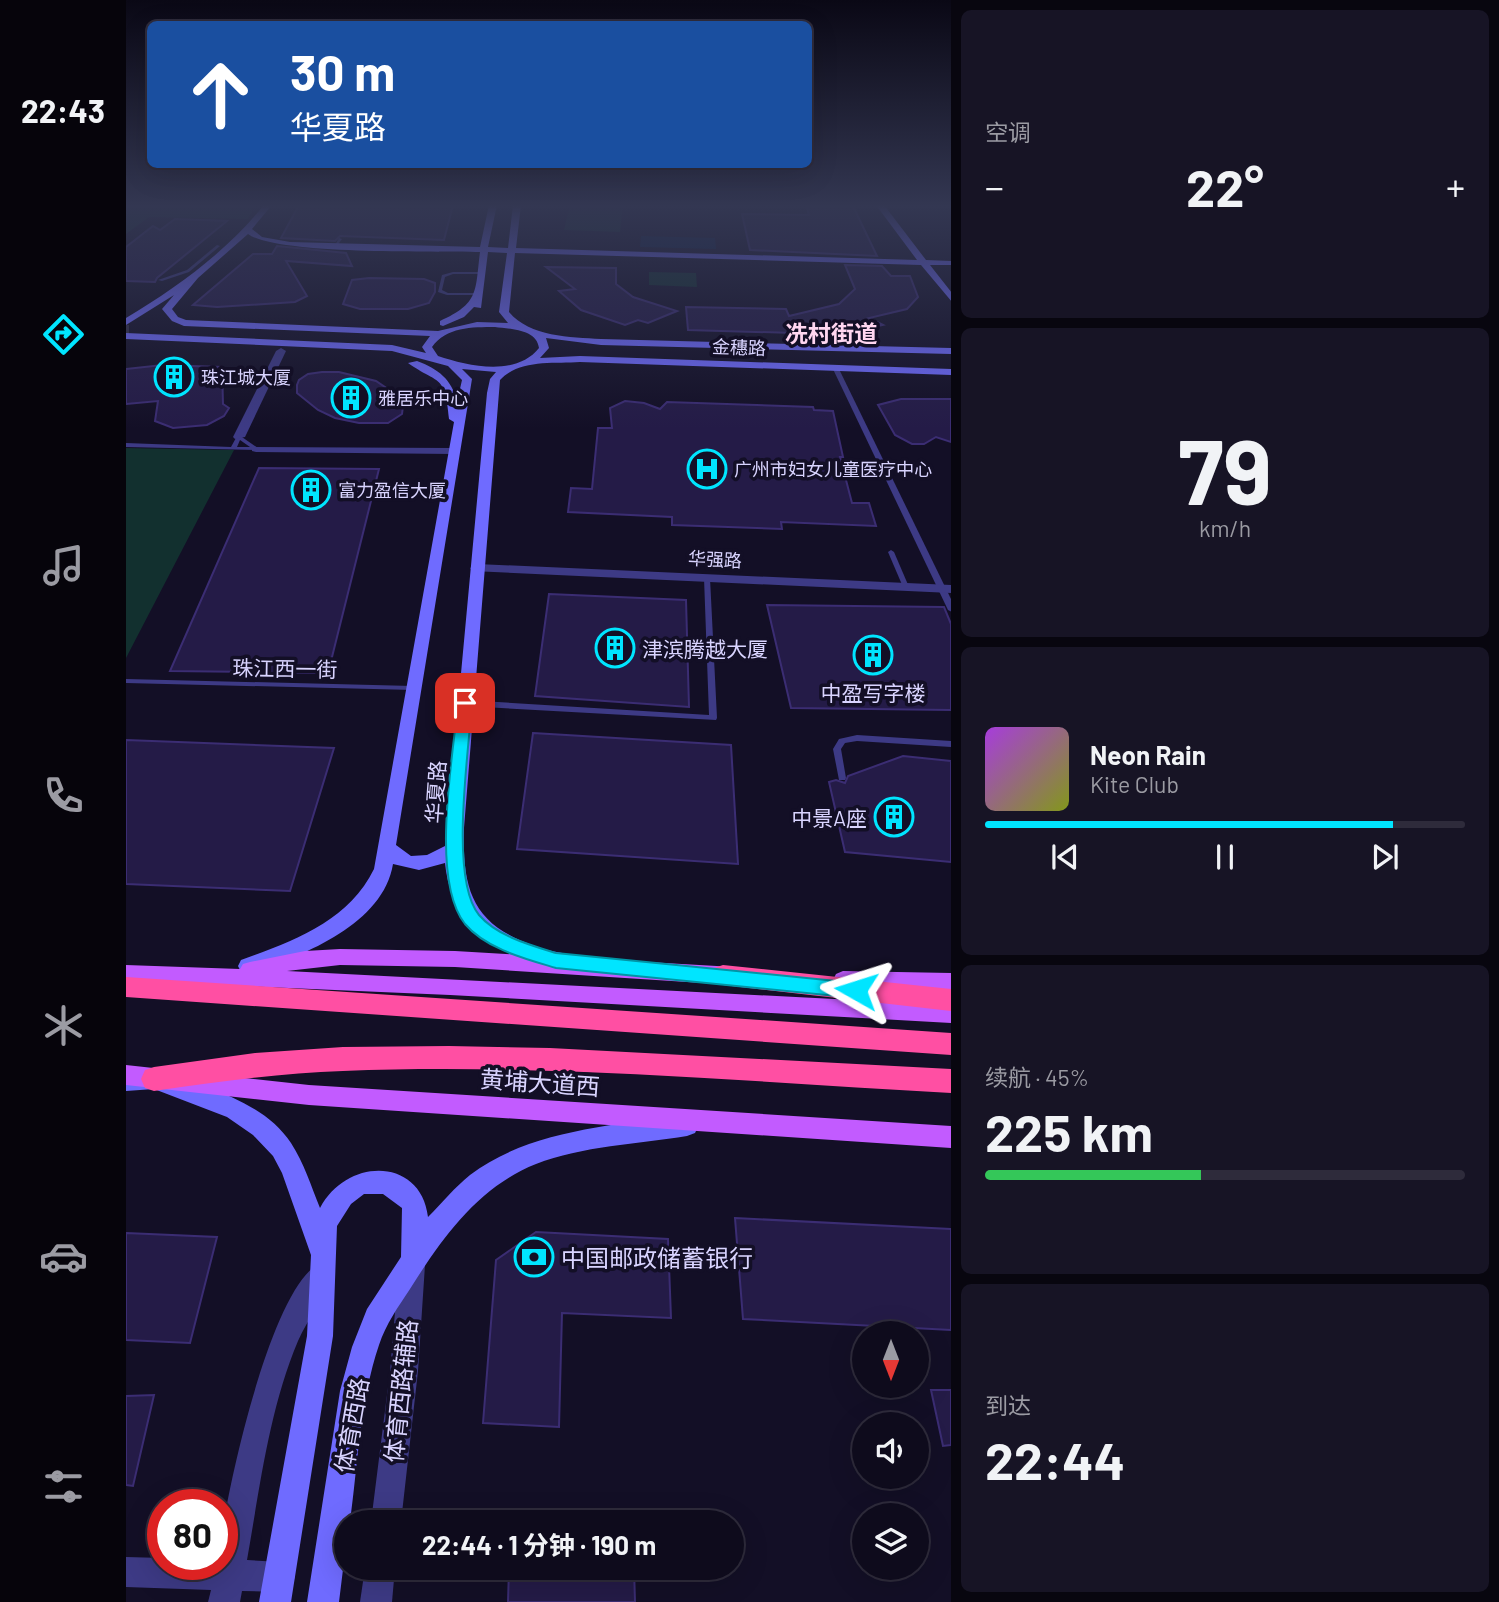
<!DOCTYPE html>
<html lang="zh">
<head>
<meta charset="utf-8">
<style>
  :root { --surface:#0e0b1c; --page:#171425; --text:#f1f3f6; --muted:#9b9ba3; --line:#2e2b3b; --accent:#00e5ff }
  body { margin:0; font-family:Barlow,"Noto Sans SC",sans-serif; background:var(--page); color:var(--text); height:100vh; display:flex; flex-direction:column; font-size:26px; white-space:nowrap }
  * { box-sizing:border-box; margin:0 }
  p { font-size:23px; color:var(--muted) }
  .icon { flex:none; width:38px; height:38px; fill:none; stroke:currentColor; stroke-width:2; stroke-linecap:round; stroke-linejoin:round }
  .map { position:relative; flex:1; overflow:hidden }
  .panel { display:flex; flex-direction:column; gap:10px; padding:10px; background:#08060f; width:548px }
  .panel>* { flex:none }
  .top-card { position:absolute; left:21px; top:21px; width:665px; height:147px; border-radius:10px; box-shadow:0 7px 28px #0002,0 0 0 2px var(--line); background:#1a4fa0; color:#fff; overflow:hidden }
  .needle { width:46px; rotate:180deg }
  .controls { position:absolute; left:726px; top:1321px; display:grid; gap:14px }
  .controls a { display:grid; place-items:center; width:77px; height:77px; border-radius:50%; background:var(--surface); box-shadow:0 7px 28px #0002,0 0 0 2px var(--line); font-size:35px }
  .speed { position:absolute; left:21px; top:1489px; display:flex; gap:14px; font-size:35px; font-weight:700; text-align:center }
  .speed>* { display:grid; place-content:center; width:91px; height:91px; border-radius:50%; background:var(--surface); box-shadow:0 7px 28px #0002,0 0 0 2px var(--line); line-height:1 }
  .speed .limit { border:10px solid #d22; background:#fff; color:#111 }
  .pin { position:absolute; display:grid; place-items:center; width:60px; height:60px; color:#fff; margin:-30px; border-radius:14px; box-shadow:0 4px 10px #0006 }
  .me { position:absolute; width:77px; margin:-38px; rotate:276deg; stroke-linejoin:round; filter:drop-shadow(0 0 5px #0008) }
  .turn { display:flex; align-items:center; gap:24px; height:147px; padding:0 28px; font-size:32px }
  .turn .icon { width:91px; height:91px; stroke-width:2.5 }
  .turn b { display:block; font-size:49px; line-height:60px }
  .big { font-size:52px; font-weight:700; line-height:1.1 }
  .panel .widget { flex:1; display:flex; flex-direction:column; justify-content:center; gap:10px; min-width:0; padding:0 24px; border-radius:10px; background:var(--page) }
  .panel .dial { align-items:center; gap:0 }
  .dial b { font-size:91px; line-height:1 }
  .song { display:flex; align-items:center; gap:21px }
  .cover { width:84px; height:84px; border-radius:10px; background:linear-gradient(135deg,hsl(280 70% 55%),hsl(70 70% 35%)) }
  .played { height:7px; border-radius:4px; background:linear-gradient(90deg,var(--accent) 85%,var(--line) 85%) }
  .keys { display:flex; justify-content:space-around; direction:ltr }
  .heat { display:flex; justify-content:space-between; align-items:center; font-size:38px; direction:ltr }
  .charge { height:10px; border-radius:5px; background:linear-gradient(90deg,#34c759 45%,var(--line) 0) }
  .trip { position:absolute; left:208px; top:1510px; width:410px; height:70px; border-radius:35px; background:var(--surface); box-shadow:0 7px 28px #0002,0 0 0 2px var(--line); font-weight:700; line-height:70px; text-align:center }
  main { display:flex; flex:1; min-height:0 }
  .tab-bar { display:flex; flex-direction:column; width:126px; justify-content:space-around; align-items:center; background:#06040b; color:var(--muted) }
  .tab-bar .icon { width:49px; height:49px }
  .tab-bar .current { color:var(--accent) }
  .tab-bar b { font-size:32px; color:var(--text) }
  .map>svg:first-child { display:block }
  .green { fill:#12302f }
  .water { fill:#0a1f44 }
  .building { fill:#241b47; stroke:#3b2d73; stroke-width:2 }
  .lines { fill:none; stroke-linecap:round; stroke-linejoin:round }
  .secondary-tunnel { stroke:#312d47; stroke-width:10; stroke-dasharray:10 5; stroke-linecap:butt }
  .lane { fill:#3d3a85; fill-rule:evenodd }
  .street { fill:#3d3a85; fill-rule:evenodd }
  .secondary { fill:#6f6bff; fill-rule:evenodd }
  .primary { fill:#c25bff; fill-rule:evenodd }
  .highway { fill:#ff4fa3; fill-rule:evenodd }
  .route { fill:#00e5ff; stroke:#0095a6; stroke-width:2 }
  .labels { text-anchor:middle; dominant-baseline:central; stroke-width:7; stroke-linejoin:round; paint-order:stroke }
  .far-street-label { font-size:18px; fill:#d9d4ff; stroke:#130f26 }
  .far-poi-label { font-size:18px; fill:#d9d4ff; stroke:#130f26; text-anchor:start }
  .poi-label { font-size:21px; fill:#d9d4ff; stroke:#130f26; text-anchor:start }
  .street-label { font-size:21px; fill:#d9d4ff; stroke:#130f26 }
  .far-district-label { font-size:23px; font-weight:bold; fill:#ffd6f0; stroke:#130f26 }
  .near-street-label { font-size:24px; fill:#d9d4ff; stroke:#130f26 }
  .near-poi-label { font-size:24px; fill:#d9d4ff; stroke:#130f26; text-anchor:start }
</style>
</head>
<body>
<main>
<nav class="tab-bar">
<b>22:43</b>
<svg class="icon current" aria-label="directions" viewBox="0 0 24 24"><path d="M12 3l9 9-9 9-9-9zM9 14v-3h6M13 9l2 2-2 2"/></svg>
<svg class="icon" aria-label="music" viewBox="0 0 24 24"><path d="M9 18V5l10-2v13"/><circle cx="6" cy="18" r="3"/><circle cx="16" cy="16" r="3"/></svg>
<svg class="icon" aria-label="phone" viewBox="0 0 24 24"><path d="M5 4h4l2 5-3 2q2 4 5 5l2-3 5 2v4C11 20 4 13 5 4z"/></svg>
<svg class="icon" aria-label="climate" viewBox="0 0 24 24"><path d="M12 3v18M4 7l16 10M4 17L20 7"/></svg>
<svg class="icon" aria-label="car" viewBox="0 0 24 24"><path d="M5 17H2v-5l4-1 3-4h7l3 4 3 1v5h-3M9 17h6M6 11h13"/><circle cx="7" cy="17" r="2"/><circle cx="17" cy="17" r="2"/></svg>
<svg class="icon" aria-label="filters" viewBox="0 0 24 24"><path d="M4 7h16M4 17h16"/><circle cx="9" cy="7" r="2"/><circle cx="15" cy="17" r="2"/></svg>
</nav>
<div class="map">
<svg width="826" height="1602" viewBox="0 0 826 1602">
  <rect width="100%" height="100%" fill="#130f26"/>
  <g class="green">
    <path d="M0,205H130L122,219L23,217L0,234Z"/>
    <path d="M444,205H497L494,232L438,230Z"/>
    <path d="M523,272L570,273L571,287L523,285Z"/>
    <path d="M0,448L108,450L0,658Z"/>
  </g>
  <path class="water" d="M515,236L589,238L590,249L514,247Z"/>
  <g class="building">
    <path d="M173,205H327L318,240L214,236L209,241L155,238Z"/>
    <path d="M680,205L727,206L751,256L624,250L616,214L683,215Z"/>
    <path d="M49,219L101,221L31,278L29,282L0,281V247L27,226L34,230Z"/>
    <path d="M151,246L220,253L226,266L160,261L181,296L169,302L91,307L67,305L127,254H146Z"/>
    <path d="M719,265L756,266L765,276H784L792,297L781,309L743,318L757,325L725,332L712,326L703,328L665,325L668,333L562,330L560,307L660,309L663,316L713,304L729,289Z"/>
    <path d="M420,267L490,268V284L507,297L551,311L522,323L512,320L499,325L455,310L433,291L449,289Z"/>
    <path d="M243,278L298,279L309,283V292L303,303L282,309H234L217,304L226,280Z"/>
    <path d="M37,365L96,367L97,404L103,408L98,416L81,425L47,428L29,421L32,401L0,404V369Z"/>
    <path d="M196,372H213L250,381L272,396L277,406L276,414L262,423H233L209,418L192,410L171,393V385L173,380L182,374Z"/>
    <path d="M775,399H825V442L810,437L798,444H786L769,435L752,405Z"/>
    <path d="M499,401L518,403L534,409L541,402L687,407L688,410L707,411L717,457H714L726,503H743L750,526L655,522L656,529L546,525V517L442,512L445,488L466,489L472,428H486L484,408Z"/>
    <path d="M133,468L253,469L202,673L44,671Z"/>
    <path d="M423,594L560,600L563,707L409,696Z"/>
    <path d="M641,605L818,607L825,624V710L665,708Z"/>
    <path d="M407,733L605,745L612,864L391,849Z"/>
    <path d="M0,740L208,748L164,891L0,884Z"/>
    <path d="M777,756L825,761V862L719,852L703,782L710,780L719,783L722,776Z"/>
    <path d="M609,1218L825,1229V1330L617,1319Z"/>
    <path d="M410,1232L542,1239L545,1318L436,1313L433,1427L357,1423L370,1260Z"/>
    <path d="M0,1233L91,1237L64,1343L0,1340Z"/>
    <path d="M805,1390H825V1445L817,1446Z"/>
    <path d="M28,1395L7,1486L0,1485V1396Z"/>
    <path d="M383,1568H508L509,1602H382Z"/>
  </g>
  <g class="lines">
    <path class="secondary-tunnel" d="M0,330H3"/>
    <g class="lane">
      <path d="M652,205H656L657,206L655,207Z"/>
      <path d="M213,238L216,239L210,247H208Z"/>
      <path d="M91,245L94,246L63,272L36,281L32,280L61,270Z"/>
      <path d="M327,272H355L357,273L355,274H327L319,277L316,290L322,293H353L355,295H321L312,292L316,275Z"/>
      <path d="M707,366L712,367L826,601V612L822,610L706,367Z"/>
      <path d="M113,435L132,448V450L0,447V443L105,447L111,436ZM114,440L124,447H111Z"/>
      <path d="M765,550L768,552L783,587L782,588L780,589L777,587L762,552Z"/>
      <path d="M581,576L584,578L591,718L590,720L339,706L335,703L339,700L583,715L578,578Z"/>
      <path d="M0,679L287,686L291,688L287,690L0,683Z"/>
      <path d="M731,735L826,741V747L731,741L719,743L715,749L720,778L719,780H713L707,749L713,739Z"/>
    </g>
    <g class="street">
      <path d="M155,348L160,351L119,437L109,439L107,437L150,351Z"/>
      <path d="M126,447L327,448L333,451L327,454L130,452L126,451Z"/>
      <path d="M351,564L826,585V593L346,571L344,568Z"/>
      <path d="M286,1252L295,1256L299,1265L292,1371L275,1522H245L264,1371L273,1265L277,1256Z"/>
      <path d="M196,1262L205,1266L209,1275C199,1298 182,1318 172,1341C143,1410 134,1487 121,1560L154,1562L165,1566L169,1577L165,1588L154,1592L116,1591L114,1602H82L85,1590L0,1587V1557L37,1558V1564H96C96,1552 95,1539 97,1527C105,1475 147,1282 196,1262Z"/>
      <path d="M239,1568H269L266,1602H234Z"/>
    </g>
    <g class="secondary">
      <path d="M138,205H146L126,229L136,237L164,242L354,247L363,205H371L362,247L382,248L387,205H395L390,248L791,260L750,205H758L800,260L826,261V265H804L826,293V302L795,265L389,253L383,312C404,337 444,337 475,339L826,348V354L475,345L420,338L423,348L414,358L454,356L826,369V375L454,362C426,364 394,359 374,380L338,828C336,891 347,926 412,947C422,951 434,952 444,955L447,961L444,967C432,971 419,966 407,962C358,946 324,916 319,863L293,870L267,864C257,926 173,957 122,974L115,972L112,966L115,960C167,941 222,922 248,869L328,422L323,419C319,373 313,385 282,363L291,361C312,369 326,379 331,402L336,380L322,366L266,351L0,339V333L266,345L300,353L296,347L304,336L58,326L46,321L36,309L48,295L0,325V318C52,287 101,251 138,205ZM122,234C151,255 309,251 354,252C349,291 354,303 314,321V325L317,326L338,317L348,307L355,308L362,252L381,253L373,312L382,323L351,322L312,331L60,320L52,317L46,309L72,278ZM369,327C384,329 411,329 413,348C390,377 342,366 312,356L306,347C320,327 346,327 369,327ZM336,369L370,372L364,379L361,393L319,846L301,855L285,856L270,845L346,379Z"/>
      <path d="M28,1069C74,1086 136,1099 165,1143C178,1163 185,1186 194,1208C221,1157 295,1157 302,1217C316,1203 329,1187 344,1175C405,1129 488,1126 561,1114L569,1117L573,1125L569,1133L561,1136C512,1144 456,1146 410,1164C352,1187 316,1238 284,1289C272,1307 260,1324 253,1345C234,1401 232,1464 224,1522H220V1545L213,1602H181L214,1391L226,1347L241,1309L275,1257L276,1208L257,1194H238L225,1204L211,1226L207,1336L165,1602H133L181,1336L185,1255L156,1173L147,1156L127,1135L101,1117L28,1089L0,1091V1071Z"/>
    </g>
    <g class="primary">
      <path d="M214,949L329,951L608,967L615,970L618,976L615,982L608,985L329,967L214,965L161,971L826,1005V1023L324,995L0,981V965L114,969L117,964L124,962L179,951Z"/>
      <path d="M717,971L826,973V991L717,989L710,986L707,980L710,974Z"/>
      <path d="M0,1065L183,1085L826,1126V1148L183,1105L0,1085Z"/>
    </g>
    <g class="highway">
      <path d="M597,965L826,989V1011L597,985L588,982L585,975L588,968Z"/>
      <path d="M0,977L826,1033V1055L0,997Z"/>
      <path d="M323,1046L424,1048L826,1069V1093C623,1082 420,1063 217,1071C154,1073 91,1082 28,1091L19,1088L15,1079L19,1070L28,1067L129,1053L217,1047Z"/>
    </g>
  </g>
  <linearGradient id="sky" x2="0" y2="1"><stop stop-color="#0a0815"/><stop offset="0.48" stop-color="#333752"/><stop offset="1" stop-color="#333752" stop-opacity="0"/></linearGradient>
  <rect width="826" height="429" fill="url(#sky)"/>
  <path class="route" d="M339,698L346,703C343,750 323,879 353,915C371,936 404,945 430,953L730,983L737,985L740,990L737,996L730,998L430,968C400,959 360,949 339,924C304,880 327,757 332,703Z"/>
  <defs>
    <symbol id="building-ring" viewBox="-11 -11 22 22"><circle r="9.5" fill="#130f26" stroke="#00e5ff" stroke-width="1.5"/><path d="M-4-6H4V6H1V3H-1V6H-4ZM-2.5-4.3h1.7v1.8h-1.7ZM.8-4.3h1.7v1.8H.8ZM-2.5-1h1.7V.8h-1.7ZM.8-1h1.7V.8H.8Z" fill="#00e5ff"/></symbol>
    <symbol id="hospital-ring" viewBox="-11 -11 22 22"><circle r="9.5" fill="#130f26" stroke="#00e5ff" stroke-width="1.5"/><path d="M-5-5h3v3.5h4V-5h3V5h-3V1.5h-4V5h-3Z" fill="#00e5ff"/></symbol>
    <symbol id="bank-ring" viewBox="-11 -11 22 22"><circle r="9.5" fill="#130f26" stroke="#00e5ff" stroke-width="1.5"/><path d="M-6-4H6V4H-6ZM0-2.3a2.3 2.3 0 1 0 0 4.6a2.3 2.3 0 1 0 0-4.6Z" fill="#00e5ff"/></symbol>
  </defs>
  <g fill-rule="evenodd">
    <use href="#building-ring" x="26" y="355" width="44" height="44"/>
    <use href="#building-ring" x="203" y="376" width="44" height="44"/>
    <use href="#hospital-ring" x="559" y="447" width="44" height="44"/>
    <use href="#building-ring" x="163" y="468" width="44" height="44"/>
    <use href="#building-ring" x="467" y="626" width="44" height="44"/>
    <use href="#building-ring" x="725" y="633" width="44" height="44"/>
    <use href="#building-ring" x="746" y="795" width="44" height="44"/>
    <use href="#bank-ring" x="386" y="1235" width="44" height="44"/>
  </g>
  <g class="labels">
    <g class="far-street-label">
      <text transform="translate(613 347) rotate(2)">金穗路</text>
      <text transform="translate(589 559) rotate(3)">华强路</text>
    </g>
    <g class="far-poi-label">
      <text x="75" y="377">珠江城大厦</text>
      <text x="252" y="398">雅居乐中心</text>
      <text x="608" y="469">广州市妇女儿童医疗中心</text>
      <text x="212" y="490">富力盈信大厦</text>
    </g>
    <g class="poi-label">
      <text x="516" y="648">津滨腾越大厦</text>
      <text x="747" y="692" text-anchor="middle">中盈写字楼</text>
      <text x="741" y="817" text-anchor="end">中景A座</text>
    </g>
    <g class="street-label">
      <text transform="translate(159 668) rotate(1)">珠江西一街</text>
      <text transform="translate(309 792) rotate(-86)">华夏路</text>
    </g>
    <g class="far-district-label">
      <text x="705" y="333">冼村街道</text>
    </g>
    <g class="near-street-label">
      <text transform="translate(414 1082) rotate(4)">黄埔大道西</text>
      <text transform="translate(274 1391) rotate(-84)">体育西路辅路</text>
      <text transform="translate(225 1425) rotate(-80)">体育西路</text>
    </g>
    <g class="near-poi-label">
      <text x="435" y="1257">中国邮政储蓄银行</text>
    </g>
  </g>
</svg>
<div class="controls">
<a><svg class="needle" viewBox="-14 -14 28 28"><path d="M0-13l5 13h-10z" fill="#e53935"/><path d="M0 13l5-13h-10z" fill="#9b9ba3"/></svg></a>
<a><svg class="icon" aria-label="sound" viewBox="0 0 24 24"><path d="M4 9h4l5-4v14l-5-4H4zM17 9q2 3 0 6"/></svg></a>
<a><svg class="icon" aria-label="layers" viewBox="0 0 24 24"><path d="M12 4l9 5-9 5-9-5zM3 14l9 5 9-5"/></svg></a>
</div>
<div class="speed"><div class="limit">80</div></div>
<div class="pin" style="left:339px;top:703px;background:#d93025"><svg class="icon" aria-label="arrive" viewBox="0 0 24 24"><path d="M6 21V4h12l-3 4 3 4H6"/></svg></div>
<svg class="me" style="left:730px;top:990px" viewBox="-20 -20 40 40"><path d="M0-17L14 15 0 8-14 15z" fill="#00e5ff" stroke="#fff" stroke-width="4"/></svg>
<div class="trip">22:44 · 1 分钟 · 190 m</div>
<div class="top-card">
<div class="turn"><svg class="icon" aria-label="ahead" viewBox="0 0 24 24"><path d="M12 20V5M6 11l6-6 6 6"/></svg><div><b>30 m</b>华夏路</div></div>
</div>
</div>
<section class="panel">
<div class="widget"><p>空调</p>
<div class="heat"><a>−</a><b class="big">22°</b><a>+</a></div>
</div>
<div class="widget dial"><b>79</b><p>km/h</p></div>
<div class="widget">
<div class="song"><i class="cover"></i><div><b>Neon Rain</b><p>Kite Club</p></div></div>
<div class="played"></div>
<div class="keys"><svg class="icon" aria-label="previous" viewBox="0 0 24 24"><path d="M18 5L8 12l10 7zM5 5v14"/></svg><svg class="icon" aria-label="pause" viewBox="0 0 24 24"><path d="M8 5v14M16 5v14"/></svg><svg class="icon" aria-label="next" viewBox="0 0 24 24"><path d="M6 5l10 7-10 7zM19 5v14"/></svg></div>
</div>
<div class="widget"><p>续航 · 45%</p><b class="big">225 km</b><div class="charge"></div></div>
<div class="widget"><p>到达</p><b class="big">22:44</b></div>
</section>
</main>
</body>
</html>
